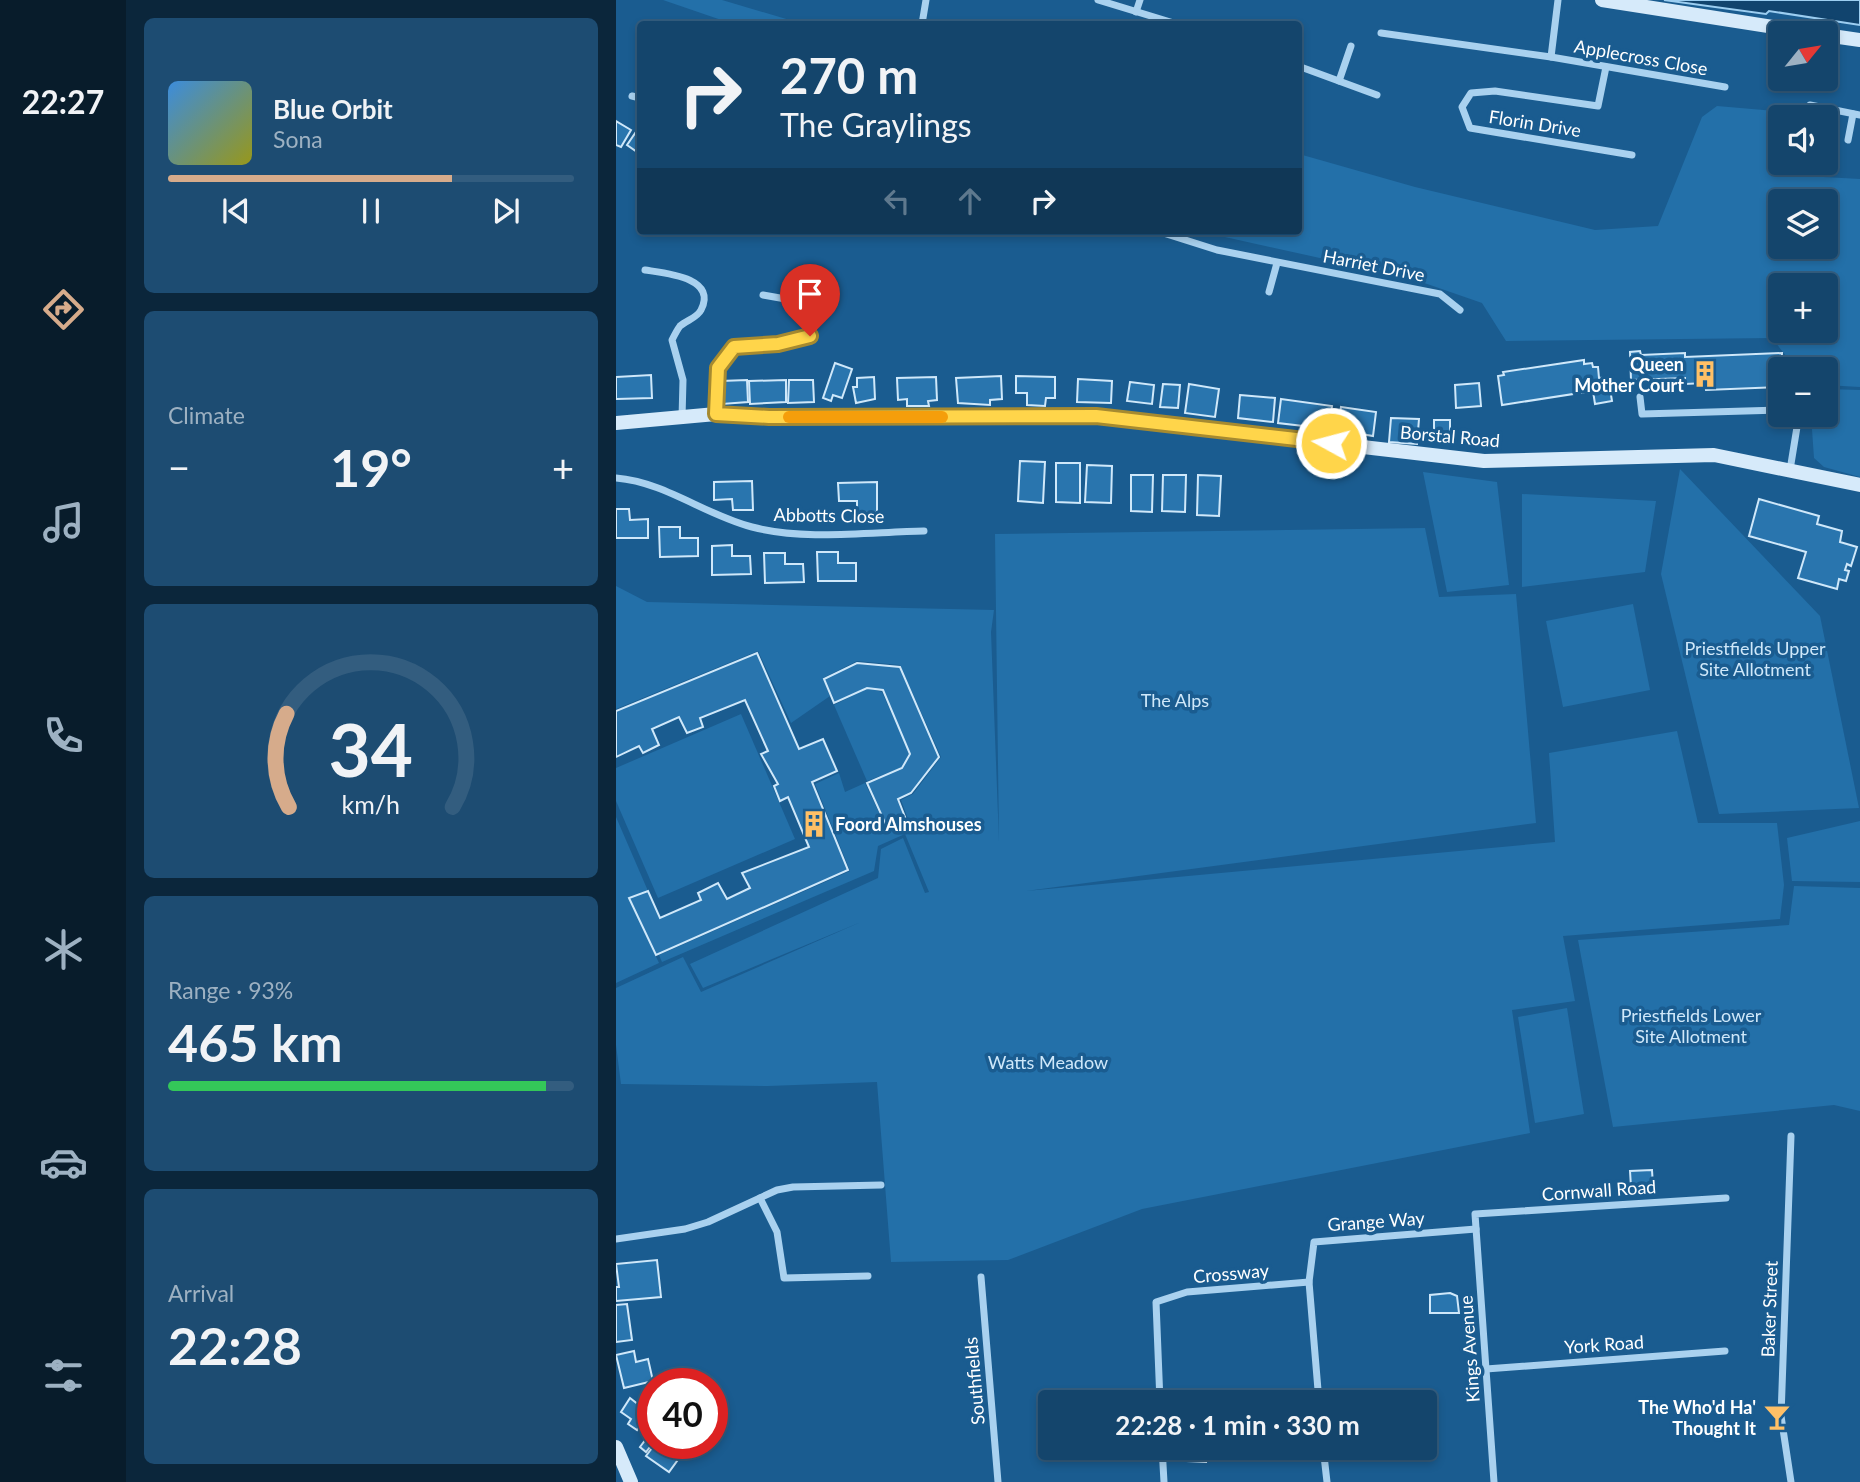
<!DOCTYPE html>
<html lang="en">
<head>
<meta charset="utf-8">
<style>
  :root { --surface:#14456c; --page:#1d4c72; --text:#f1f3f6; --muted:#9db1c2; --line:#335d7f; --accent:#d6ab8b }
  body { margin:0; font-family:Lato,sans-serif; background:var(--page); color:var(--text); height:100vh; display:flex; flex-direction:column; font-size:26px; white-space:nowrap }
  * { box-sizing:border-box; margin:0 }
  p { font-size:23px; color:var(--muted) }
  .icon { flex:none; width:38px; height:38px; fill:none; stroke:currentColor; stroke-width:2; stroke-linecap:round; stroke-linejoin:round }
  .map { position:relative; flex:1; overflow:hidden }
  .side { display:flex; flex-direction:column; gap:18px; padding:18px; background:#0b263b; width:490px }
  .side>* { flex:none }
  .top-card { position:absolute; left:21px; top:21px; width:665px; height:214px; border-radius:7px; box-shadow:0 4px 10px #0003,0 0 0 2px var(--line); background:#14456c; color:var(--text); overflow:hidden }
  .needle { width:46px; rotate:60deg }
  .tools { position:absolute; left:1152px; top:21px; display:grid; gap:14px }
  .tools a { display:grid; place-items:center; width:70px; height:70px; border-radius:7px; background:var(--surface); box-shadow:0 4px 10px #0003,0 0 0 2px var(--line); font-size:35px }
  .speed { position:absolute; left:21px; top:1368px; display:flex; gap:14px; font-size:35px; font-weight:700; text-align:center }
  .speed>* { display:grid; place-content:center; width:91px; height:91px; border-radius:50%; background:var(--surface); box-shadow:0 4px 10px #0003,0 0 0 2px var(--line); line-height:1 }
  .speed .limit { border:10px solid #d22; background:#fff; color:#111 }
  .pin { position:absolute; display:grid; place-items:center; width:60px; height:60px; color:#fff; margin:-72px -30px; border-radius:50% 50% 50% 0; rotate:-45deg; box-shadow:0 0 7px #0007 }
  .pin .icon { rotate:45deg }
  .me { position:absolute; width:77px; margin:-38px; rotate:277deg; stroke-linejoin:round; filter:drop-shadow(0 0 5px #0008) }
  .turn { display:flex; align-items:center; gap:24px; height:147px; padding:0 28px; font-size:32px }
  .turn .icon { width:91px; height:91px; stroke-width:2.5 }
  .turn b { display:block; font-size:49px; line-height:60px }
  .lanes { display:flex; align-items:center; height:66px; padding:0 28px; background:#0003; justify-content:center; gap:35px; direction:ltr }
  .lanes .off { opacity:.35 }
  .big { font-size:52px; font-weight:700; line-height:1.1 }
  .side .widget { flex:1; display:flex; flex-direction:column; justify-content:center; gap:10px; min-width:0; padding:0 24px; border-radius:10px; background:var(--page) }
  .side .dial { align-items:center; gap:0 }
  .dial svg { height:182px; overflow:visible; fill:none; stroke:var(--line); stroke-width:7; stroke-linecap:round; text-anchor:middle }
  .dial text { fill:var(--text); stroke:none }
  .song { display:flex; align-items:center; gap:21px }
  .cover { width:84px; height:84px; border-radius:10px; background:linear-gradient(135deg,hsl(210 70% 55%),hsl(60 70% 35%)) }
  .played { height:7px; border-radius:4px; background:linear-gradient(90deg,var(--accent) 70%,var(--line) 70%) }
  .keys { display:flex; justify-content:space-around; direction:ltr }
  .heat { display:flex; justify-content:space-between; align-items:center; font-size:38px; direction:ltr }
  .charge { height:10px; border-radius:5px; background:linear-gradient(90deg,#34c759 93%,var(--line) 0) }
  .trip { position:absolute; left:422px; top:1390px; width:399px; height:70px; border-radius:7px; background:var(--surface); box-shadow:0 4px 10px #0003,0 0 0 2px var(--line); font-weight:700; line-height:70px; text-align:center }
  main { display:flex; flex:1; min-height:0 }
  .tabs { display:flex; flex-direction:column; width:126px; justify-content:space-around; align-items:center; background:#081c2b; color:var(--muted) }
  .tabs .icon { width:49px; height:49px }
  .tabs .selected { color:var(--accent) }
  .tabs b { font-size:32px; color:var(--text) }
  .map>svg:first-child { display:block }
  .green { fill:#2370a9; fill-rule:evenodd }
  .water { fill:#11446e; stroke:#9ccef1; stroke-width:2 }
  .building { fill:#2975ae; stroke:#cfe8fa; stroke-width:2 }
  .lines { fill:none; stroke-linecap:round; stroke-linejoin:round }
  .street { stroke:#a9d1ef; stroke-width:7 }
  .secondary { stroke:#d6eafa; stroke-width:14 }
  .route-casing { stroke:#a68a30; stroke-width:18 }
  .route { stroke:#ffd54a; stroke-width:12 }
  .slow { stroke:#f59e0b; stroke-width:12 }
  .labels { text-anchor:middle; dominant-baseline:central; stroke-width:7; stroke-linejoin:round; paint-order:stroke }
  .street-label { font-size:18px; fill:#fff; stroke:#1a5c90 }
  .poi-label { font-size:18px; font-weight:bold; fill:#fff; stroke:#1a5c90; text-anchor:end }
  .park-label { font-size:18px; fill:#cfe8fa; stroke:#1a5c90 }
</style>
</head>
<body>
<main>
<nav class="tabs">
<b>22:27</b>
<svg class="icon selected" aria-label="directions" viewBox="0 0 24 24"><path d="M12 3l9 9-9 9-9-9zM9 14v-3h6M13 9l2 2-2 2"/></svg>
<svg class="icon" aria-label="music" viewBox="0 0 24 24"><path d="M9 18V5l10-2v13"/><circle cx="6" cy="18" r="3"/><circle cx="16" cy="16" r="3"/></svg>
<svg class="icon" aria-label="phone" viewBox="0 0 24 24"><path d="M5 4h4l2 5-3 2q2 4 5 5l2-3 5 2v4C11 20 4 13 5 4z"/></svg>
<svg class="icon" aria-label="climate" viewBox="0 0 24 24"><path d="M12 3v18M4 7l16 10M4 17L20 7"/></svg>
<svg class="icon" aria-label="car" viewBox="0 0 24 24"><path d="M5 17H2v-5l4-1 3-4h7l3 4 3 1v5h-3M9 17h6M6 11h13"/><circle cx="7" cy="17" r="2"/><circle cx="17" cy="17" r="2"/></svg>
<svg class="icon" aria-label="filters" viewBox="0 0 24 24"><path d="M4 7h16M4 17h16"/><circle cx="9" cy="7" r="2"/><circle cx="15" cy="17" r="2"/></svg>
</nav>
<section class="side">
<div class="widget">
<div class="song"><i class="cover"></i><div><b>Blue Orbit</b><p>Sona</p></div></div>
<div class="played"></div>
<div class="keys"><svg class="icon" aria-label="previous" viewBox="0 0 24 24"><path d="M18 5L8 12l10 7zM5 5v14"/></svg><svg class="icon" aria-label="pause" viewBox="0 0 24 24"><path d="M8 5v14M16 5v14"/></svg><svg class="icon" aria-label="next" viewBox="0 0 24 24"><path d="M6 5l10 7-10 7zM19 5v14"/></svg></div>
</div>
<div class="widget"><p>Climate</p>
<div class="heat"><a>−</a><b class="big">19°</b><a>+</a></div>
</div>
<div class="widget dial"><svg viewBox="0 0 100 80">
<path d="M14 69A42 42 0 1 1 86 69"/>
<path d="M14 69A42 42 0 0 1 13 28" stroke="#d6ab8b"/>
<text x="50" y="56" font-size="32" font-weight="700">34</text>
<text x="50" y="72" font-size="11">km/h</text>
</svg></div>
<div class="widget"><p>Range · 93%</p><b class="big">465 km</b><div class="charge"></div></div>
<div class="widget"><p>Arrival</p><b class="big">22:28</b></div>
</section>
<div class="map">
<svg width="1244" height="1482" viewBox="0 0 1244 1482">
  <rect width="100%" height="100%" fill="#1a5c90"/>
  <g class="green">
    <path d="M47,0H106L187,24H117Z"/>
    <path d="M1101,106L1159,111L1164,163H1167L1172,175L1244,179V387L1209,385V369H1180L1156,338L890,341L866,303L794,278L582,231H682L683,154L799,187L979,230L1042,226L1086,117ZM1164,201H1209V247H1164ZM1164,285H1209V331H1164Z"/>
    <path d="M1209,389L1244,390V477L1208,467L1198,458L1195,415H1209Z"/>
    <path d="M1064,469L1204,616L1243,808L1103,814L1045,574Z"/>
    <path d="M807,472L881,482L893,585L831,592Z"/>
    <path d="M906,494L1040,501L1029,572L906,587Z"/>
    <path d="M809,528L823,597L900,594L920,823L410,891L939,842L933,753L1061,731L1082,823H1161L1168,885L1164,919L947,936L959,1001L896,1010L914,1133L526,1209L392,1260L275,1262L261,1082L152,1086L5,1084L0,1045V988L67,957L85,992L245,922L87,988L74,964L262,878L265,849L287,838L309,893L313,892L289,834L262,846L258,871L46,962L43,955L234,871L199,784L223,773L229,792L249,783L270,827L292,819L285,800L297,794L325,757L284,665L241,661L207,678L214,696L175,723L142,651L0,709V586L31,602L378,610L375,632L383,841L379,534Z"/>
    <path d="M1017,604L1034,690L947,707L930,621Z"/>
    <path d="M252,688L266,692L294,754L285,768L251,781L218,705Z"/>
    <path d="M125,714L179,839L42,898L0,801V768Z"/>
    <path d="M0,817L32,891L13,899L43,963L0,983Z"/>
    <path d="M1244,821V882L1176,881L1171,838Z"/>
    <path d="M1178,886L1244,888V1111L1218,1105L997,1127L962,940L1173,925Z"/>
    <path d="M951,1008L968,1114L919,1123L902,1017Z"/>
  </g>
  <path class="water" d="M1048,0H1244V25L1153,11L1150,14Z"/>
  <g class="building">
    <path d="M0,121L15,130L5,147L0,145Z"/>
    <path d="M24,126V154L11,145Z"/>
    <path d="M1024,351L1025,355L1069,353V357L1166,353L1164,387L1090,390L1089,383L1069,384V378L1015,380L1014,352Z"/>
    <path d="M968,360V364L976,363L977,367H982L983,378L992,377L996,401L979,404L977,391L886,405L882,376L888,375L887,372Z"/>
    <path d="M219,363L236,369L226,398L217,395L215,401L207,398Z"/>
    <path d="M35,375L36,398L0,399V377Z"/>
    <path d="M385,376L386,399L374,400V405L342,403L340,378Z"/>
    <path d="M400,376L439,377V398H430L429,406L411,405V393H400Z"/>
    <path d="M258,377L259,399L240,403L237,387H241V378Z"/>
    <path d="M320,377L321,400L312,401L313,406H291V399L282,400L281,378Z"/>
    <path d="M462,379L496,381L495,403L461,402Z"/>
    <path d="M131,380L132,402L106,404L105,381Z"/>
    <path d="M170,380V402L134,404L133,381Z"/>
    <path d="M173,380H197L198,402L172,403Z"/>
    <path d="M514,382L538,385L536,404L511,401Z"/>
    <path d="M863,383L865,406L840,408L839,385Z"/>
    <path d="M547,384L564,385L562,408L544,407Z"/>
    <path d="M573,384L603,389L599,417L569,413Z"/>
    <path d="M624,395L659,398L657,422L622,418Z"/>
    <path d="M665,399L716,406L713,429L662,423Z"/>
    <path d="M725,407L760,412L757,436L721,430Z"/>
    <path d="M775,418L803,419L801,444L773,442Z"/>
    <rect x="818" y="420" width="16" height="22"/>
    <path d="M404,461L429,462L427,503L402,501Z"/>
    <path d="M440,463H464V503L440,502Z"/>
    <path d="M471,465L496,466L495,503L469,502Z"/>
    <path d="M515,475H537L536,512L515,511Z"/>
    <path d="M547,475H570L569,512L546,511Z"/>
    <path d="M582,475L605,476L603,516L581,515Z"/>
    <path d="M136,481L137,510H117L116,499L98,500V482Z"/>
    <path d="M261,482V512H241V501H223L222,483Z"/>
    <path d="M1143,499L1203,516L1201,524L1226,531L1224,542L1241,547L1235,566L1231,564L1229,570L1233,571L1230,581L1223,579L1221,589L1182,578L1190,552L1133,536Z"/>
    <path d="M0,509H13L14,520L32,519V538H0Z"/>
    <path d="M43,527H64V538H82V556L44,557Z"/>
    <path d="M116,545V556H134L135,574L96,575V546Z"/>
    <path d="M201,552H222V563H240V581H202Z"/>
    <path d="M148,553H169V564H187L188,582L149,583Z"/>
    <path d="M141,653L183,749L207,739L221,771L196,782L232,870L40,955L13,898L32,891L44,918L85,900L82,893L102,883L111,899L134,888L126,873L193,847L172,797L164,801L158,786L162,784L145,754L152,751L129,700L84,718L87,727L71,733L63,717L36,729L43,745L27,753L23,746L0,757V711Z"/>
    <path d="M241,663L284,667L323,757L295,793L282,799L289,817L270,825L251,783L286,768L294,754L267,690L251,688L218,703L208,679Z"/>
    <path d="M1036,1170L1037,1186L1015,1187L1014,1171Z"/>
    <path d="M41,1260L45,1297L0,1301V1287H3L0,1264Z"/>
    <path d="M834,1293L841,1296L843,1313H814V1295Z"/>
    <path d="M11,1304L16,1340L0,1342V1305Z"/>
    <path d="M18,1351L20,1362L32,1359L37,1381L8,1388L0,1355Z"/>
    <path d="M566,1393H585L586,1402H567Z"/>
    <path d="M14,1398L23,1405L26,1401L36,1408L21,1430L12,1424L15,1419L5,1412Z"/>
    <path d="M33,1435L37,1443L30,1452L24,1447Z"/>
    <path d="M39,1444H60L69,1450L53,1472L30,1456Z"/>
    <path d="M569,1447H589L590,1462L571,1461Z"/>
  </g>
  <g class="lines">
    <g class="street">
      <path d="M482,0L561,24"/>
      <path d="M520,12L524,0"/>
      <path d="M306,24L310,0"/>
      <path d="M765,33L935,57L1109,87"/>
      <path d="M935,57L942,0"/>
      <path d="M682,66L761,95"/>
      <path d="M990,67L982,106L879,91L855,93L846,107L854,128L1016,155"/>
      <path d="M723,81L735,46"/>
      <path d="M16,96L24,98"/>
      <path d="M1194,105L1244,115"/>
      <path d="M1232,140L1237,114"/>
      <path d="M541,231L601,250L824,294L844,310"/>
      <path d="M29,270C48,273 102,277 85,310C81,318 71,320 64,326C61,330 58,336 56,340L67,380L66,418"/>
      <path d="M653,292L661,263"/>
      <path d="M1024,397L1026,414L1164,410"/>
      <path d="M100,413L102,368L118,347L162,344L193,336L203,318L181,301L147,295"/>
      <path d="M1170,415L1181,427L1174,470"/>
      <path d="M0,478C49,482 89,515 136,527C188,541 254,532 308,531"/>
      <path d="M1175,1136L1165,1416L1175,1482"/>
      <path d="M144,1198L161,1232L168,1278L252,1276"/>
      <path d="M0,1239L69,1229L92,1222L161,1190L177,1187L265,1185"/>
      <path d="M365,1277L382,1482"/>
      <path d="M870,1369L1109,1351"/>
      <path d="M544,1402L540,1302L571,1292L693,1282"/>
      <path d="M703,1402L693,1282L698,1242L860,1229"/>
      <path d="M546,1447L548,1482"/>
      <path d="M707,1447L711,1482"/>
      <path d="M878,1482L859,1214L1110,1198"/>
    </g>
    <g class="secondary">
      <path d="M986,0L1196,33"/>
      <path d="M1209,35L1244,40"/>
      <path d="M0,423L100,414L154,417L480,416L868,461L1098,455L1244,485"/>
      <path d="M0,1447L15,1482"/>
    </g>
  </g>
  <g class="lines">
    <defs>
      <path id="route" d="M194,336L162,344L118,347L102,368L100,414L153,417L480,416L715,443"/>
    </defs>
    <use href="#route" class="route-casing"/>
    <use href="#route" class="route"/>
    <path class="slow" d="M173,417H326"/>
  </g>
  <defs>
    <symbol id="building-bare" viewBox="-9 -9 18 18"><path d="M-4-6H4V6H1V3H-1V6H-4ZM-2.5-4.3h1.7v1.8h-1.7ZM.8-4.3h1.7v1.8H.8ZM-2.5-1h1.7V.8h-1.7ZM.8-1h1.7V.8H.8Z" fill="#ffc066" stroke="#1a5c90" stroke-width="2.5" paint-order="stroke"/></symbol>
    <symbol id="bar-bare" viewBox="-9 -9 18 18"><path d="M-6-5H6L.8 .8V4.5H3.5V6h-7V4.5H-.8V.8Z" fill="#ffc066" stroke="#1a5c90" stroke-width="2.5" paint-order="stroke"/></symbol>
  </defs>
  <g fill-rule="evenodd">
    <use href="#building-bare" x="1070" y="355" width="38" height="38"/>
    <use href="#building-bare" x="179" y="805" width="38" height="38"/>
    <use href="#bar-bare" x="1142" y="1398" width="38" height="38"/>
  </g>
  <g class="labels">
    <g class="street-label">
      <text transform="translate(1025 57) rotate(10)">Applecross Close</text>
      <text transform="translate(919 123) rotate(9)">Florin Drive</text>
      <text transform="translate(758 265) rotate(11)">Harriet Drive</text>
      <text transform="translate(834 436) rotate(5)">Borstal Road</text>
      <text transform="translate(213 515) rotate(1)">Abbotts Close</text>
      <text transform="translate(983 1190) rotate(-4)">Cornwall Road</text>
      <text transform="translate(760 1221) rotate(-4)">Grange Way</text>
      <text transform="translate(615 1273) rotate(-5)">Crossway</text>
      <text transform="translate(1153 1309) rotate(-88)">Baker Street</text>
      <text transform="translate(988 1344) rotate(-4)">York Road</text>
      <text transform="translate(853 1349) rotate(-94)">Kings Avenue</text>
      <text transform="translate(358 1381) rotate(-95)">Southfields</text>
    </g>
    <g class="poi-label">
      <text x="1068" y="364">Queen<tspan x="1068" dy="21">Mother Court</tspan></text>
      <text x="219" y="824" text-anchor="start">Foord Almshouses</text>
      <text x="1140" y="1407">The Who'd Ha'<tspan x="1140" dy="21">Thought It</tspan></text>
    </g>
    <g class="park-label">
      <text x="1139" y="648">Priestfields Upper<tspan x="1139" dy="21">Site Allotment</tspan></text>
      <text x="559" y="700">The Alps</text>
      <text x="1075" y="1015">Priestfields Lower<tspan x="1075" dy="21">Site Allotment</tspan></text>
      <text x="432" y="1062">Watts Meadow</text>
    </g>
  </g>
</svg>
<div class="tools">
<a><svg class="needle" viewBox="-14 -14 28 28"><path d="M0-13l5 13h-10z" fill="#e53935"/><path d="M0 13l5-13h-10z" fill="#9db1c2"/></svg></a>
<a><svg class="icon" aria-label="sound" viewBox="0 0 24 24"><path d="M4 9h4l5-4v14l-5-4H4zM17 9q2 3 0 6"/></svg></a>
<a><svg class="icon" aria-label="layers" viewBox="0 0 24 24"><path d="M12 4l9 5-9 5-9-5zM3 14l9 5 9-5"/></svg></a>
<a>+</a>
<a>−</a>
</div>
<div class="speed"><div class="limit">40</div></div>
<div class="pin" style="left:194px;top:336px;background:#d93025"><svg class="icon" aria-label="arrive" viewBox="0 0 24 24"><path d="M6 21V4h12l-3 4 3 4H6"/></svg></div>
<svg class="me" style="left:715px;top:443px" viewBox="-20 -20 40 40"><circle r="17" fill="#ffd54a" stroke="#fff" stroke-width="3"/><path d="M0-11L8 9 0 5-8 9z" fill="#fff"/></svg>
<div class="trip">22:28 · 1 min · 330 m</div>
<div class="top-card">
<div class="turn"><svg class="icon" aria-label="right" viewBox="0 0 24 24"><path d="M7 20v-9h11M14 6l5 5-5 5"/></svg><div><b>270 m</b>The Graylings</div></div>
<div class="lanes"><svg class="icon off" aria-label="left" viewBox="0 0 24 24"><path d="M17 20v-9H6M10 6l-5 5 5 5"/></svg><svg class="icon off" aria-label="ahead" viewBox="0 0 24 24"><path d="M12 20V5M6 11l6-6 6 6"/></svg><svg class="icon" aria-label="right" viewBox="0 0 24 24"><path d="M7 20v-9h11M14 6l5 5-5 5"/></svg></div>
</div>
</div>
</main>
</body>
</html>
